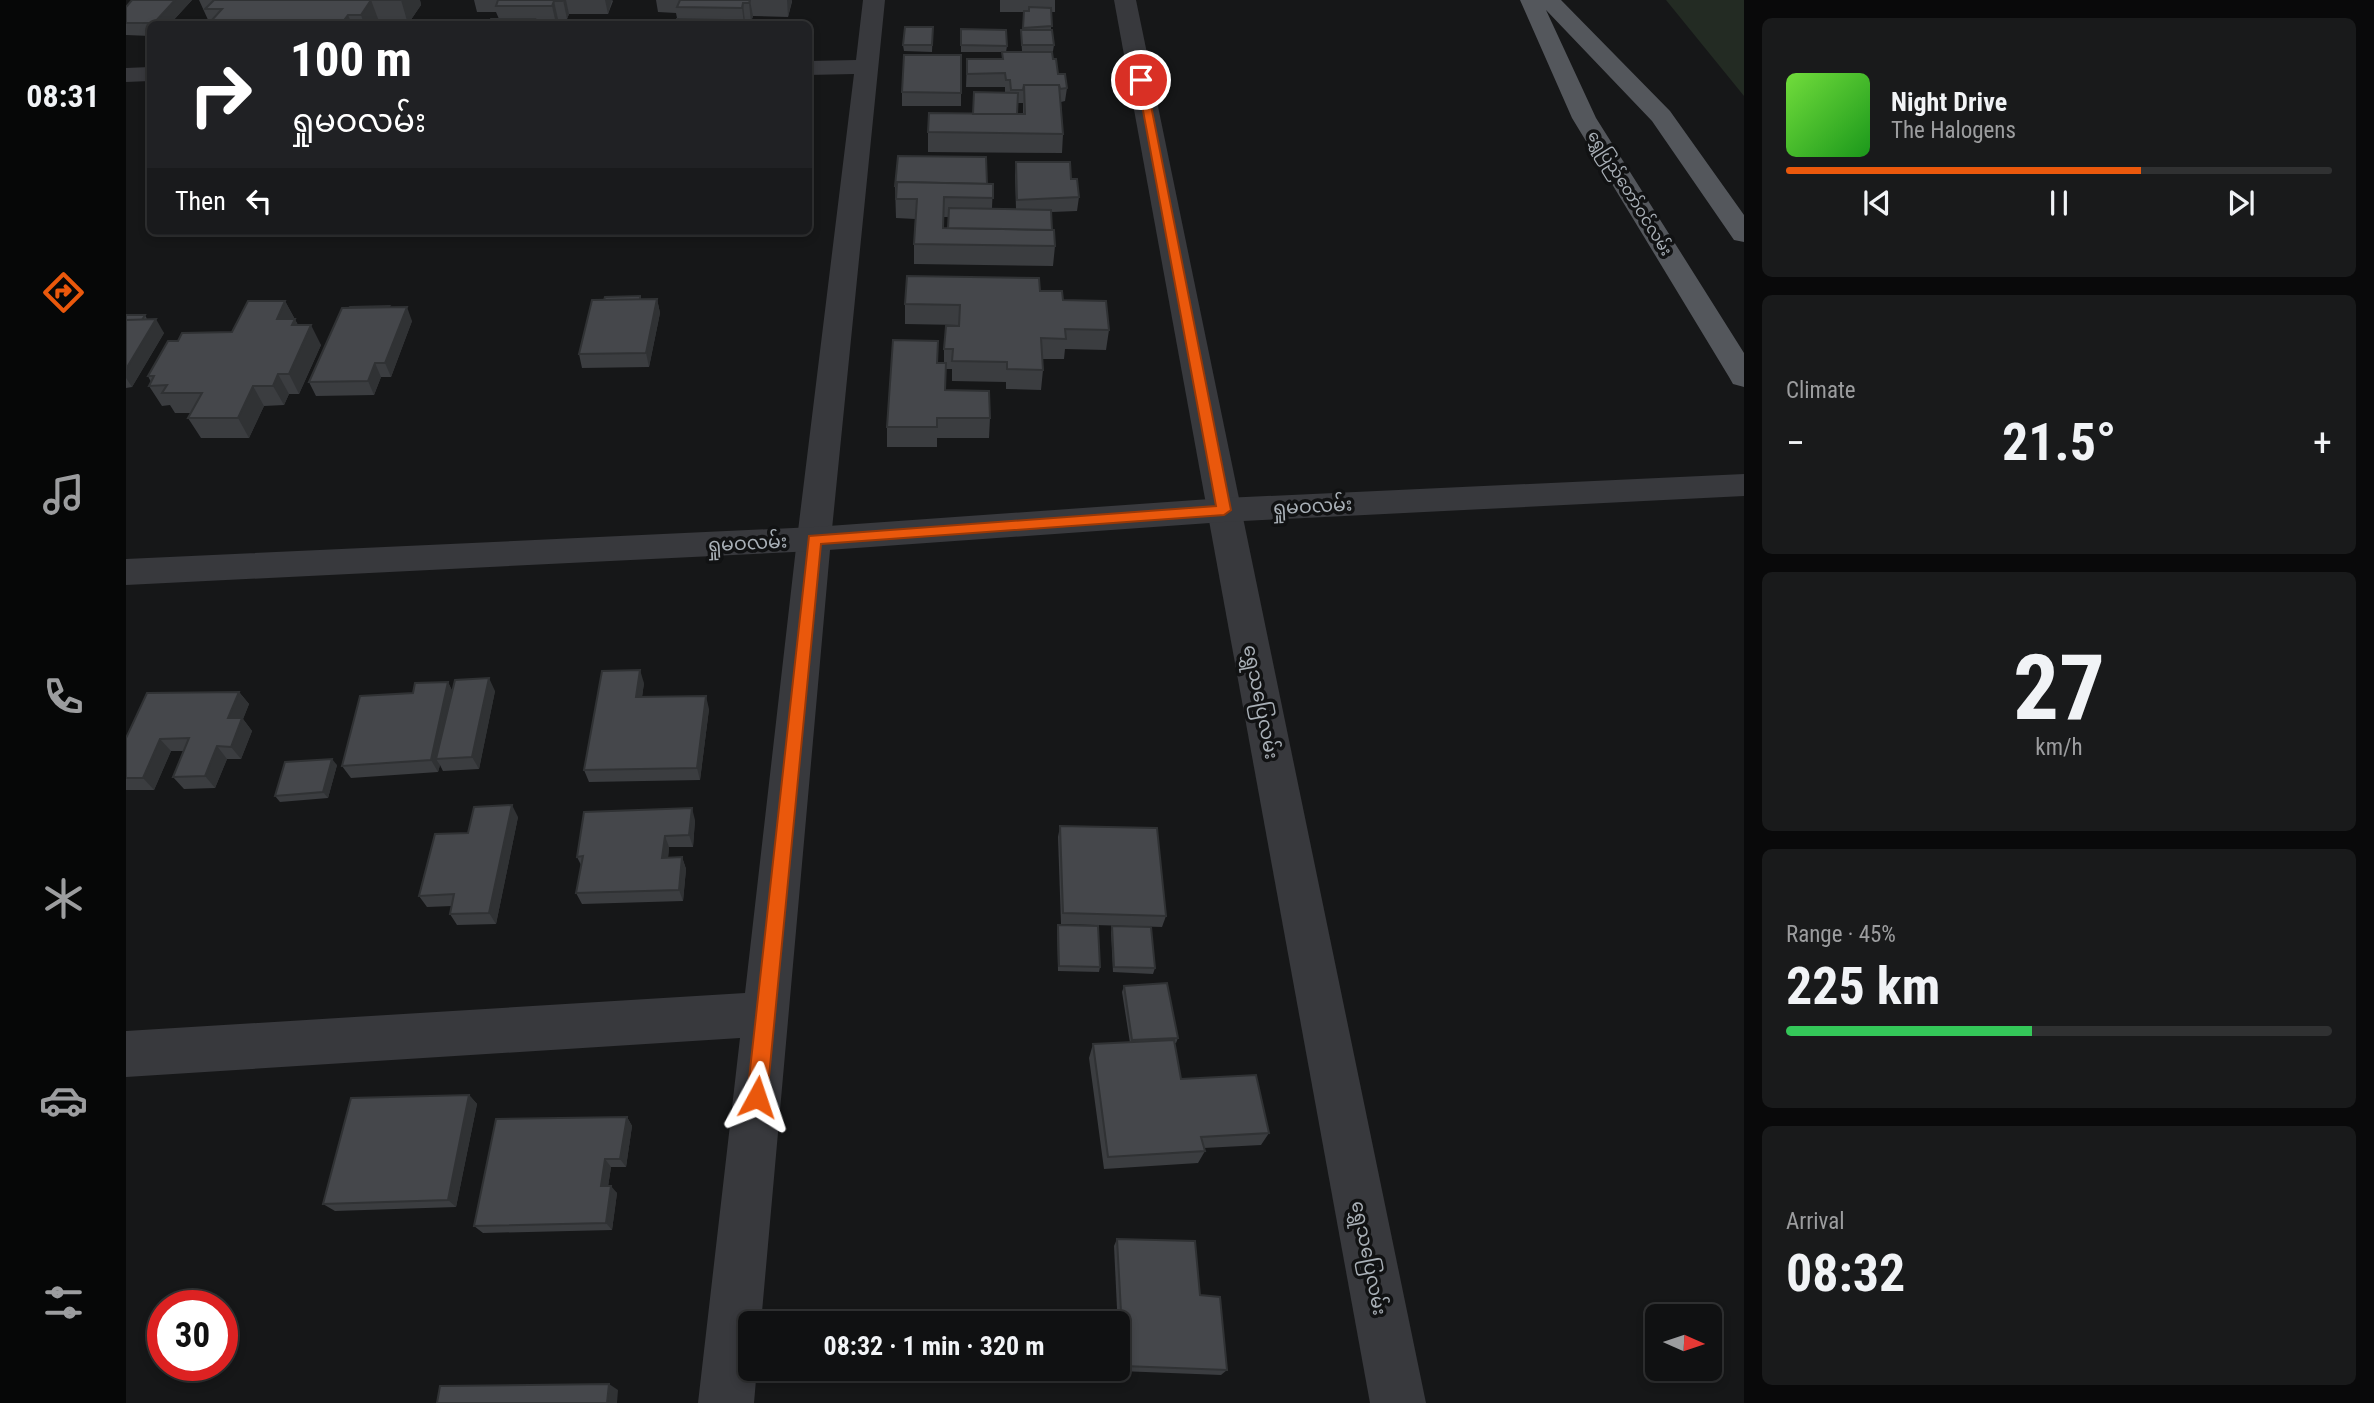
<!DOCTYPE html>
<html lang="en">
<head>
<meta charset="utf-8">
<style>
  :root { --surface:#101112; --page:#191a1b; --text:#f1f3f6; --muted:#9c9d9f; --line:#303132; --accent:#ea580c }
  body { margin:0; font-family:"Roboto Condensed","Noto Sans Myanmar",sans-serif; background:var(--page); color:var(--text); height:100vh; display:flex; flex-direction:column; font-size:26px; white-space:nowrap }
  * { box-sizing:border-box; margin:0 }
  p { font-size:23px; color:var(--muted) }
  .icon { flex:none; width:38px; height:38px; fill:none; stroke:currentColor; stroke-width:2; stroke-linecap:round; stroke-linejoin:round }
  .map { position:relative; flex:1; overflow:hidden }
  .panel { display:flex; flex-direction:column; gap:18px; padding:18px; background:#09090a; width:630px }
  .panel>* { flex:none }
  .hud { position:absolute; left:21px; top:21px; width:665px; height:214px; border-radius:10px; box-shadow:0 4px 10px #0003,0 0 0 2px var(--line); background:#202124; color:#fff; overflow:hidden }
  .needle { width:46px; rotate:93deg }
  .controls { position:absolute; left:1519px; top:1304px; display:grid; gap:14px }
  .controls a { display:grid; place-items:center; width:77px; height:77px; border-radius:10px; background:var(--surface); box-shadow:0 4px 10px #0003,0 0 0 2px var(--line); font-size:35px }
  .speed { position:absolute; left:21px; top:1290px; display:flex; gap:14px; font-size:35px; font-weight:700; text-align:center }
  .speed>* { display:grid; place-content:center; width:91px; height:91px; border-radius:50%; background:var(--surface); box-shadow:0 4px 10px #0003,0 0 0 2px var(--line); line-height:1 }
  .speed .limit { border:10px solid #d22; background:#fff; color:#111 }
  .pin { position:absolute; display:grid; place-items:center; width:60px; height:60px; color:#fff; margin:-30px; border:4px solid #fff; border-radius:50%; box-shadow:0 2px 7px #0007 }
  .me { position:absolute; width:77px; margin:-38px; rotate:5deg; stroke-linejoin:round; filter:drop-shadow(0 0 5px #0008) }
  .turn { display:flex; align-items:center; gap:24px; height:147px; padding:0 28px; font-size:32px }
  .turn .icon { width:91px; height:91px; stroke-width:2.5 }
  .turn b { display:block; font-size:49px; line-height:60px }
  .then { display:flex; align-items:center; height:66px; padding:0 28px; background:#0003; gap:14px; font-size:26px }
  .big { font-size:52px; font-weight:700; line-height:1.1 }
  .panel .widget { flex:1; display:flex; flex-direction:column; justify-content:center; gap:10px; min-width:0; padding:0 24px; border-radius:10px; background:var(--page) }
  .panel .dial { align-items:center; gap:0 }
  .dial b { font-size:91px; line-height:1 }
  .song { display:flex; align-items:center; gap:21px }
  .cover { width:84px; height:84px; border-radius:10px; background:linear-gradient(135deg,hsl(100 70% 55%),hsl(120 70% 35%)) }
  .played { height:7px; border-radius:4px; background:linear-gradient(90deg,var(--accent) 65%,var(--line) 65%) }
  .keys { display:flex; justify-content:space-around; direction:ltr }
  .heat { display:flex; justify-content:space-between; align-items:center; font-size:38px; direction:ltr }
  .charge { height:10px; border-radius:5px; background:linear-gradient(90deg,#34c759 45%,var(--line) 0) }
  .trip { position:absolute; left:612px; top:1311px; width:392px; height:70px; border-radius:10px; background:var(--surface); box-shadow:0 4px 10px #0003,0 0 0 2px var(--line); font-weight:700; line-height:70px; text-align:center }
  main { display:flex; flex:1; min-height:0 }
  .tab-bar { display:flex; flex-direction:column; width:126px; justify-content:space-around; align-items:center; background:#060707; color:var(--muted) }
  .tab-bar .icon { width:49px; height:49px }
  .tab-bar .current { color:var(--accent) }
  .tab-bar b { font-size:32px; color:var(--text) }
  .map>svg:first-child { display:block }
  .green { fill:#232b23 }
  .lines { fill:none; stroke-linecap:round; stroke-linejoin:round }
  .minor { fill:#38393d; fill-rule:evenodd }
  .tertiary { fill:#38393d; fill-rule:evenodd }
  .primary { fill:#54575c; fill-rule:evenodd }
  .wall { fill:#3b3d40; fill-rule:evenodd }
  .shaded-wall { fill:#303234 }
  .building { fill:#45474b; stroke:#303234; stroke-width:2 }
  .route { fill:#ea580c; stroke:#983908; stroke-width:2 }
  .labels { text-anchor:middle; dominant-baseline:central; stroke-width:7; stroke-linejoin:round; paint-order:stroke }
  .far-street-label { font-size:16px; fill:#a9b0b7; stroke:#111213 }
  .street-label { font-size:19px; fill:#a9b0b7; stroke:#111213 }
</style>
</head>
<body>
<main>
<nav class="tab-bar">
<b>08:31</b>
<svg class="icon current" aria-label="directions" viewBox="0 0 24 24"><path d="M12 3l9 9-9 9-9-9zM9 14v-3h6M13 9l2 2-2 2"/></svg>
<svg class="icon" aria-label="music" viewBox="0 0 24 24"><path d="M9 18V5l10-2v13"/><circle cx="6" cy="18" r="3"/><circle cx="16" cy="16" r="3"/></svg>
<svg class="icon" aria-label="phone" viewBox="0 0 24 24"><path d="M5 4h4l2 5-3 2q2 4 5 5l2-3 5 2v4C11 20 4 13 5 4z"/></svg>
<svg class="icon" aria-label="climate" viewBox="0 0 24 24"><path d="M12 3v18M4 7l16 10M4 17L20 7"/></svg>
<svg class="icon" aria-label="car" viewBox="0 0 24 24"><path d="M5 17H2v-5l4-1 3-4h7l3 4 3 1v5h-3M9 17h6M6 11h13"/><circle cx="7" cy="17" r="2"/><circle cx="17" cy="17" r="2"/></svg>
<svg class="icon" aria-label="filters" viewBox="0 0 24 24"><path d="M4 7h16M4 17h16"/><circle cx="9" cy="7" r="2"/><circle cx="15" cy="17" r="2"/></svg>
</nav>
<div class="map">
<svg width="1618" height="1403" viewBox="0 0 1618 1403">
  <rect width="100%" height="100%" fill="#161718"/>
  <path class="green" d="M1540,0H1618V96Z"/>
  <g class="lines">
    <g class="minor">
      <path d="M737,0H759L705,539L635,1323H625V1368H631L628,1403H572L614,1038L0,1077V1031L619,993L671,539L728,74L682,75V61L730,60Z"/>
      <path d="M988,0H1010L1300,1403H1244Z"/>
      <path d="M24,67V81L0,82V68Z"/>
    </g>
    <path class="tertiary" d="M1618,474V496L1098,522L688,551L0,585V559L688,527L1098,498Z"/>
    <path class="primary" d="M1394,0H1435L1544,111L1618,215V242L1608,240L1526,121L1420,10L1470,118L1618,353V387L1607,384L1603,377L1446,118Z"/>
  </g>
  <g class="wall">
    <path d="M6,0H66L44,24H24V36L0,35V7Z"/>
    <path d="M73,0H294L295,5L282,24H86L85,22H83Z"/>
    <path d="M348,0H486L487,1L482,14H443L441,19H432L430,24H362L373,19L370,12H351Z"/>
    <path d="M530,0H666V2L662,17L627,16L625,22H619L618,24H549L553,19V18H551L550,13L532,12Z"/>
    <path d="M874,0H929V12H925V30L928,45L927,51H896L895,36V30H897L898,12H874Z"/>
    <path d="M807,27L806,52L778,51L777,45Z"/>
    <path d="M835,29L881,46L880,52L927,59L932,74L941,88L939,101L935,102L937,134L936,153L802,152V132L847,114L879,93V87H840L841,59H876V52H835ZM892,103H897V114H891Z"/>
    <path d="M835,55V106H776V92Z"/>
    <path d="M890,162L945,179L953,197L951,211L926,212V230L929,246L927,266L788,264V244L789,219L770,218L769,186L867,184L866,208L890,209L889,175ZM818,217H822V228H817Z"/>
    <path d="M914,291L937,300L983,330L980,350L939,349L938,359H916L917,370L915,390L880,389V382L826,381V369H820L819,390L864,418L863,438H811V447H761V427L811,363H818V349L833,326V325L779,324V304Z"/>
    <path d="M514,296L515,300L531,299L534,313L523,367L456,368L453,354L478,300Z"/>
    <path d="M159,301L172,325L195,345L173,394H163L158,405L138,406L123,438H75L62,418L65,413H49L44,405L36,406L23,386L25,382L22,376L52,341L106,332Z"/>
    <path d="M263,306L286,321L265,377H255L248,395L190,396L183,382Z"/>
    <path d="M0,315H19L21,319L38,333L6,387L0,388Z"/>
    <path d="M322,682L326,691H369L353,769L317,771L314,765L312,772L225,778L216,766L287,693Z"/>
    <path d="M518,683L516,697L583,709L574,780L463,782L458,770Z"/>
    <path d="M113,692L123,704L117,719L126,731L115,759H101L89,788L58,789L47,777L58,751H45L28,790H0V738Z"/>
    <path d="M211,765L202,798L154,802L149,796Z"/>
    <path d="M392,817L370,924L331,925L324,914L326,906L301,907L293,896L342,833Z"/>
    <path d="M569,820L567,847H543L542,858L556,857L560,869L557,901L456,904L450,893L455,865L451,857Z"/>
    <path d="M934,826L1040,916L1036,927L935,924L932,837Z"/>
    <path d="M932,925L974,967L973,972L932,971L931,930Z"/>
    <path d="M986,926L1029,968L1027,974L987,972L985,932Z"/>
    <path d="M998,986L1052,1038L1050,1043H1048L1055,1079L1143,1133L1135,1145L1078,1148L1079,1151L1072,1163L978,1169L963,1058L967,1044L1004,1043L996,992Z"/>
    <path d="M343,1095L351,1104L330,1207L209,1211L197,1204Z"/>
    <path d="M501,1117L506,1126L500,1167H485L482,1186L491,1193L486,1230L357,1233L348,1226Z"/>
    <path d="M991,1239L1074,1295L1101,1370L1095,1375L994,1371L988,1246Z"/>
  </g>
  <g class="shaded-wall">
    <path d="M49,0H66L44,24H29L28,23Z"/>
    <path d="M245,0L254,24H238L235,15Z"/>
    <path d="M275,0H294L295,5L282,24Z"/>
    <path d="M437,0H440L443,14L441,19Z"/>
    <path d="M479,0H486L482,14Z"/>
    <path d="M624,0L627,16L625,22L623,3Z"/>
    <path d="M661,0H666L662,17Z"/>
    <path d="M428,1L432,19L430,24L426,6Z"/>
    <path d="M617,3L619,22L618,24L616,8Z"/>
    <path d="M222,15L226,24H217L216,23Z"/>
    <path d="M531,299L534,313L523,367L520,353Z"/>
    <path d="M159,301L179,338L185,325L195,345L173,394L163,374L151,319Z"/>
    <path d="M281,307L286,321L265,377L259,363Z"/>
    <path d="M30,319L38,333L6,387L0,378V369Z"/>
    <path d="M249,363L255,377L248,395L242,381Z"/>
    <path d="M152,374L163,394L158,405L147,386Z"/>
    <path d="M127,386L138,406L123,438L112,418Z"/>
    <path d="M514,670L518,683L514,710L510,697Z"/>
    <path d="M363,678L369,691L353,769L346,757Z"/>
    <path d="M322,682L328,694L310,759L314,765L312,772L305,760Z"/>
    <path d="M113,692L123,704L117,719L126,731L115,759L105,747L102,718Z"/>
    <path d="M580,696L583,709L574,780L571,768Z"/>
    <path d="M34,739L45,751L28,790L17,778Z"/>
    <path d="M91,746L101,759L89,788L79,776Z"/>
    <path d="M206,759L211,765L202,798L197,792Z"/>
    <path d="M386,805L392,817L370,924L363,913Z"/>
    <path d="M566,808L569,820L567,847L563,835Z"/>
    <path d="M539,836L543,847L541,869L536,858Z"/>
    <path d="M556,857L560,869L557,901L553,890Z"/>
    <path d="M343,1095L351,1104L330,1207L322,1200Z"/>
    <path d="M501,1117L506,1126L500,1167L494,1159Z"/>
    <path d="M479,1159L485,1167L481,1194L475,1186Z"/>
    <path d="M485,1186L491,1193L486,1230L480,1223Z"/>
    <path d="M483,1384L492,1390L491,1403H481Z"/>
  </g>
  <g class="building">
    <path d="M6,0H49L28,23H0V7Z"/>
    <path d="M88,0H275H245L235,15H222L216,23L86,20L96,9H79Z"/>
    <path d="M372,0H437L436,1H428L426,6H370Z"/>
    <path d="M554,0H624L623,3H617L616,8L551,7Z"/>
    <path d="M903,7L925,8L926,26L897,28L898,11H903Z"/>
    <path d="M365,19H409L407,24H362Z"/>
    <path d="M551,19L597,20L595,24H549Z"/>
    <path d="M779,27H807L806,45H777Z"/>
    <path d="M835,29L880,30L881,46L835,45Z"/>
    <path d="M895,30H926L928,45H896Z"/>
    <path d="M876,52H926L927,59H930L932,74H939L941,88L934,89L933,85H898L897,90H885L884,80H880L879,73L841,74V59H877Z"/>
    <path d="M778,55H835V93L776,92Z"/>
    <path d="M898,85H933L937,134L802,132L803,113L899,114Z"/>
    <path d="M848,92L892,93L891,114H847Z"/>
    <path d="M772,156L860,157L861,184L771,182V186H769Z"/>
    <path d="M890,162H944L945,179H951L953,197L891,200Z"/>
    <path d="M771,182L867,184V198L818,197L817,228L928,230L929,246L788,244L791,199H770Z"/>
    <path d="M823,208L925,210L926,230L822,228Z"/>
    <path d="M781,276L913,278L914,291H936L937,300L980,301L983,330L939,329L940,339L915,338L917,370L881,369V362L826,361L827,349H818L820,326H833L834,305L779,304Z"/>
    <path d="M514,296V300H478L479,297Z"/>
    <path d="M531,299L520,353L453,354L466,300Z"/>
    <path d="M122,301H159L151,319H169L166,325H185L163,374H152L147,386H127L112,418H62L76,393H36L41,385L23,386L28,376H22L42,341H52L56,333L106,332Z"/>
    <path d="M263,306L262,307L223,308L224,307Z"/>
    <path d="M281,307L259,363H249L242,381L183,382L216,308Z"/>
    <path d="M0,315H19L16,320H0Z"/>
    <path d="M30,319L0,369V320Z"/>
    <path d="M767,340L812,341L811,363H820L819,390L863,391L864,418H811V427H761Z"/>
    <path d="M514,670L510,697L580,696L571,768L458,770L476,671Z"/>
    <path d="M363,678L346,757L310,759L329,680Z"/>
    <path d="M322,682L305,760L216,766L234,696L287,693L289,683Z"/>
    <path d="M113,692L102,718H116L105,747L91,746L79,776L47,777L63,738L34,739L17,778H0V738L21,693Z"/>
    <path d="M206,759L197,792L149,796L159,762Z"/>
    <path d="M386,805L363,913L324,914L328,894L293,896L309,834L342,833L348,807Z"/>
    <path d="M566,808L563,835L539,836L536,858L556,857L553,890L450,893L457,856L451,857L458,812Z"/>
    <path d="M934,826L1031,828L1040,916L937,913Z"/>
    <path d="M932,925L972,926L974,967L933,966Z"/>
    <path d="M986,926L1025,927L1029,968L988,967Z"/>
    <path d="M1041,983L1052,1038L1006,1040L998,986Z"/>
    <path d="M1048,1040L1055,1079L1130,1075L1143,1133L1075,1137L1079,1151L982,1157L967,1044Z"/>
    <path d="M343,1095L322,1200L197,1204L225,1098Z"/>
    <path d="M501,1117L494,1159H479L475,1186H485L480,1223L348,1226L370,1119Z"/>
    <path d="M991,1239L1069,1241L1074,1295L1094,1297L1101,1370L998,1366Z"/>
    <path d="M483,1384L481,1403H311L314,1386Z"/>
  </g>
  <path class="route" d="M1011,78L1020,80L1105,510L1098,515L695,544L641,1097L638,1104L631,1107L624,1104L621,1097L683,536L1090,506Z"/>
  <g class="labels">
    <g class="far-street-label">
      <text transform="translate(1504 193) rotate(58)">ရွှေပြည်တော်ဝင်လမ်း</text>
    </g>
    <g class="street-label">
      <text transform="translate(1186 506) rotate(-3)">ရှုမဝလမ်း</text>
      <text transform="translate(621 543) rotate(-3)">ရှုမဝလမ်း</text>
      <text transform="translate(1135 702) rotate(79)">ရွှေသပြေလမ်း</text>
      <text transform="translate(1243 1258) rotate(79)">ရွှေသပြေလမ်း</text>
    </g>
  </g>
</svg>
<div class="controls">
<a><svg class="needle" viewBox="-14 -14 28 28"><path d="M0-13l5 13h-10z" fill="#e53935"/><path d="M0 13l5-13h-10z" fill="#9c9d9f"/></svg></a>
</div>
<div class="speed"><div class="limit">30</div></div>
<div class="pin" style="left:1015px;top:80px;background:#d93025"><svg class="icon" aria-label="arrive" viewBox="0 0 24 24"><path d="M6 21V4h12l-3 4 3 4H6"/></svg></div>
<svg class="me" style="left:631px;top:1097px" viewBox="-20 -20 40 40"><path d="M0-17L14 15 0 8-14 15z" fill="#ea580c" stroke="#fff" stroke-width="4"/></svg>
<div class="trip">08:32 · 1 min · 320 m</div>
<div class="hud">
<div class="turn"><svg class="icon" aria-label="right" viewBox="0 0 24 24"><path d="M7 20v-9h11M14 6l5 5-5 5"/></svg><div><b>100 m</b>ရှုမဝလမ်း</div></div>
<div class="then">Then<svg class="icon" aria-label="left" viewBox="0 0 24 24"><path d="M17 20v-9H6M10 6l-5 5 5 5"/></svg></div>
</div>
</div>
<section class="panel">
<div class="widget">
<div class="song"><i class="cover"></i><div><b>Night Drive</b><p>The Halogens</p></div></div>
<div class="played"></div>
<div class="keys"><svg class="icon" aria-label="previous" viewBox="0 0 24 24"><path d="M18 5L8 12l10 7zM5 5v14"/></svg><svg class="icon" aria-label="pause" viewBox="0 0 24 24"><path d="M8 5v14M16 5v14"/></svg><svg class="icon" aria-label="next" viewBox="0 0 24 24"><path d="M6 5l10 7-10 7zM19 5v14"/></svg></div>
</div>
<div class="widget"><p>Climate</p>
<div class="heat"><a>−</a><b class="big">21.5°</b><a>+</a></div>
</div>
<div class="widget dial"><b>27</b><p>km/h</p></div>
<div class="widget"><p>Range · 45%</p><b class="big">225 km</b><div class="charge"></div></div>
<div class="widget"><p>Arrival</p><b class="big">08:32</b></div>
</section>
</main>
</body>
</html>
